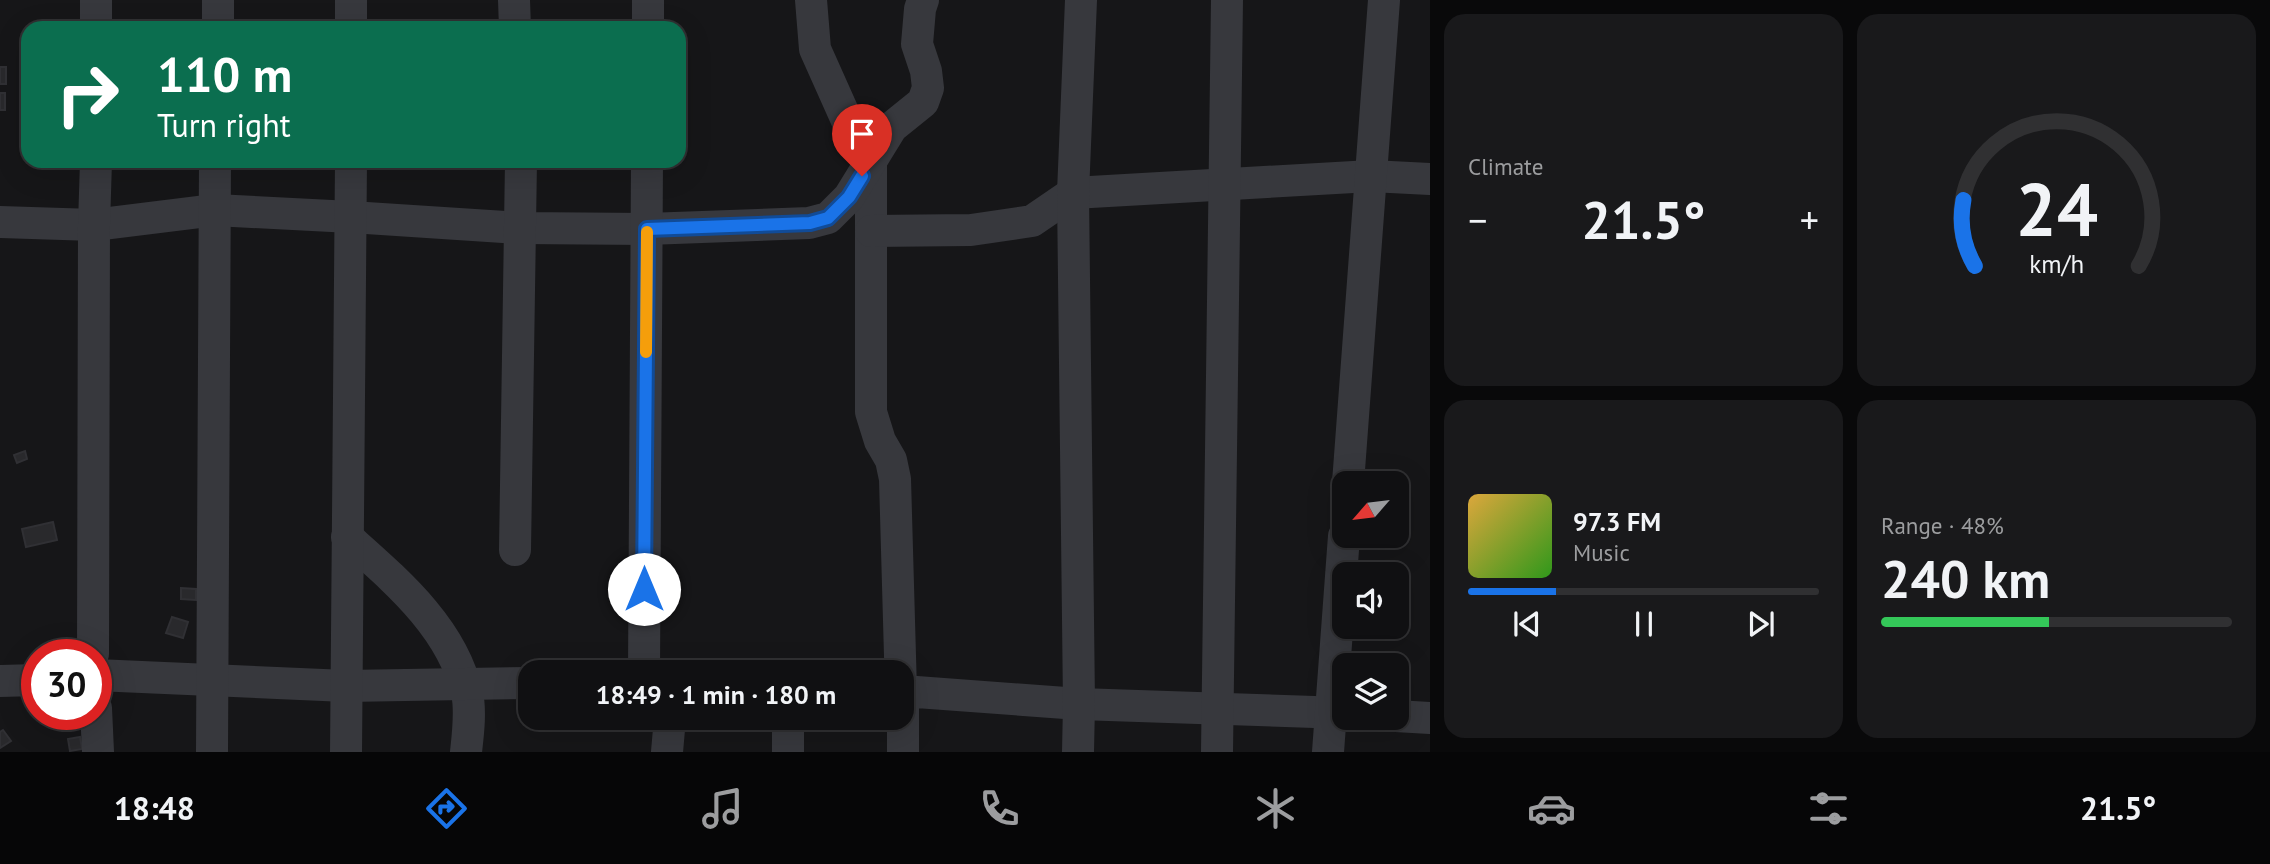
<!DOCTYPE html>
<html lang="en">
<head>
<meta charset="utf-8">
<style>
  :root { --surface:#101012; --page:#19191b; --text:#f1f3f6; --muted:#9c9d9f; --line:#303032; --accent:#1a73e8 }
  body { margin:0; font-family:"PT Sans",sans-serif; background:var(--page); color:var(--text); height:100vh; display:flex; flex-direction:column; font-size:26px; white-space:nowrap }
  * { box-sizing:border-box; margin:0 }
  p { font-size:23px; color:var(--muted) }
  .icon { flex:none; width:38px; height:38px; fill:none; stroke:currentColor; stroke-width:2; stroke-linecap:round; stroke-linejoin:round }
  .map { position:relative; flex:1; overflow:hidden }
  .side { display:flex; flex-direction:column; gap:14px; padding:14px; background:#09090a; width:840px }
  .side>* { flex:none }
  .hud { position:absolute; left:21px; top:21px; width:665px; height:147px; border-radius:21px; box-shadow:0 7px 28px #0002,0 0 0 2px var(--line); background:#0b6e4f; color:#fff; overflow:hidden }
  .needle { width:46px; rotate:242deg }
  .fabs { position:absolute; left:1332px; top:471px; display:grid; gap:14px }
  .fabs a { display:grid; place-items:center; width:77px; height:77px; border-radius:14px; background:var(--surface); box-shadow:0 7px 28px #0002,0 0 0 2px var(--line); font-size:35px }
  .speed { position:absolute; left:21px; top:639px; display:flex; gap:14px; font-size:35px; font-weight:700; text-align:center }
  .speed>* { display:grid; place-content:center; width:91px; height:91px; border-radius:50%; background:var(--surface); box-shadow:0 7px 28px #0002,0 0 0 2px var(--line); line-height:1 }
  .speed .limit { border:10px solid #d22; background:#fff; color:#111 }
  .pin { position:absolute; display:grid; place-items:center; width:60px; height:60px; color:#fff; margin:-72px -30px; border-radius:50% 50% 50% 0; rotate:-45deg; box-shadow:0 0 7px #0007 }
  .pin .icon { rotate:45deg }
  .me { position:absolute; width:77px; margin:-38px; rotate:0deg; stroke-linejoin:round; filter:drop-shadow(0 0 5px #0008) }
  .turn { display:flex; align-items:center; gap:24px; height:147px; padding:0 21px; font-size:32px }
  .turn .icon { width:91px; height:91px; stroke-width:2.5 }
  .turn b { display:block; font-size:49px; line-height:60px }
  .big { font-size:52px; font-weight:600; line-height:1.1 }
  .side .card { flex:1; display:flex; flex-direction:column; justify-content:center; gap:10px; min-width:0; padding:0 24px; border-radius:21px; background:var(--page) }
  .side .dial { align-items:center; gap:0 }
  .dial svg { height:182px; overflow:visible; fill:none; stroke:var(--line); stroke-width:7; stroke-linecap:round; text-anchor:middle }
  .dial text { fill:var(--text); stroke:none }
  .song { display:flex; align-items:center; gap:21px }
  .cover { width:84px; height:84px; border-radius:10px; background:linear-gradient(135deg,hsl(40 70% 55%),hsl(110 70% 35%)) }
  .played { height:7px; border-radius:4px; background:linear-gradient(90deg,var(--accent) 25%,var(--line) 25%) }
  .keys { display:flex; justify-content:space-around; direction:ltr }
  .heat { display:flex; justify-content:space-between; align-items:center; font-size:38px; direction:ltr }
  .charge { height:10px; border-radius:5px; background:linear-gradient(90deg,#34c759 48%,var(--line) 0) }
  .side .tiles { flex:1; display:grid; gap:14px; grid-template-columns:repeat(2,1fr) }
  .trip { position:absolute; left:518px; top:660px; width:396px; height:70px; border-radius:21px; background:var(--surface); box-shadow:0 7px 28px #0002,0 0 0 2px var(--line); font-weight:600; line-height:70px; text-align:center }
  .dock { display:flex; height:112px; justify-content:space-around; align-items:center; background:#060607; color:var(--muted) }
  .dock .icon { width:49px; height:49px }
  .dock .active { color:var(--accent) }
  .dock b { font-size:32px; color:var(--text) }
  main { display:flex; flex:1; min-height:0 }
  .map>svg:first-child { display:block }
  .building { fill:#29292c; stroke:#303034; stroke-width:2 }
  .lines { fill:none; stroke-linecap:round; stroke-linejoin:round }
  .minor { stroke:#37383d; stroke-width:32 }
  .route-casing { stroke:#114b97; stroke-width:18 }
  .route { stroke:#1a73e8; stroke-width:12 }
  .slow { stroke:#f59e0b; stroke-width:12 }
</style>
</head>
<body>
<main>
<div class="map">
<svg width="1430" height="752" viewBox="0 0 1430 752">
  <rect width="100%" height="100%" fill="#161618"/>
  <g class="building">
    <rect x="0" y="67" width="6" height="17"/>
    <rect x="0" y="93" width="5" height="17"/>
    <path d="M25,451L27,459L17,463L14,455Z"/>
    <path d="M53,522L57,540L26,547L22,529Z"/>
    <path d="M181,588L196,589V600L181,599Z"/>
    <path d="M172,617L188,622L183,638L166,633Z"/>
    <path d="M3,730L11,741L0,748V732Z"/>
    <path d="M80,737L82,749L70,751L68,739Z"/>
  </g>
  <g class="lines">
    <g class="minor">
      <path d="M96,0V28"/>
      <path d="M514,0L515,28"/>
      <path d="M811,0L815,49L861,152L871,160V412L880,441L891,460L895,479L901,691"/>
      <path d="M218,28V0"/>
      <path d="M351,28V0"/>
      <path d="M648,28V0"/>
      <path d="M0,222L94,225L215,210L351,217L520,228L647,229L809,223L828,218L849,197L892,127L923,102L928,88L926,71L917,44L920,9L923,0"/>
      <path d="M871,231L971,230L1032,221L1073,193L1371,176L1430,179"/>
      <path d="M1348,483L1384,0"/>
      <path d="M347,537C395,580 452,627 467,693C471,711 468,734 466,752"/>
      <path d="M515,550L521,161"/>
      <path d="M93,654L94,225L96,161"/>
      <path d="M644,672L647,161"/>
      <path d="M96,675L346,686L530,683"/>
      <path d="M0,681L37,680"/>
      <path d="M96,708L98,752"/>
      <path d="M1396,716L1430,718"/>
      <path d="M788,718V752"/>
      <path d="M212,752L215,161"/>
      <path d="M346,752L351,161"/>
      <path d="M667,752L670,718"/>
      <path d="M903,752V691L1079,704L1344,713"/>
      <path d="M1078,752L1079,704L1073,193L1081,0"/>
      <path d="M1217,752L1227,0"/>
      <path d="M1328,752L1344,536"/>
    </g>
  </g>
  <g class="lines">
    <defs>
      <path id="route" d="M644,589L647,229L810,223L828,218L849,197L862,176"/>
    </defs>
    <use href="#route" class="route-casing"/>
    <use href="#route" class="route"/>
    <path class="slow" d="M646,352L647,232"/>
  </g>
</svg>
<div class="fabs">
<a><svg class="needle" viewBox="-14 -14 28 28"><path d="M0-13l5 13h-10z" fill="#e53935"/><path d="M0 13l5-13h-10z" fill="#9c9d9f"/></svg></a>
<a><svg class="icon" aria-label="sound" viewBox="0 0 24 24"><path d="M4 9h4l5-4v14l-5-4H4zM17 9q2 3 0 6"/></svg></a>
<a><svg class="icon" aria-label="layers" viewBox="0 0 24 24"><path d="M12 4l9 5-9 5-9-5zM3 14l9 5 9-5"/></svg></a>
</div>
<div class="speed"><div class="limit">30</div></div>
<div class="pin" style="left:862px;top:176px;background:#d93025"><svg class="icon" aria-label="arrive" viewBox="0 0 24 24"><path d="M6 21V4h12l-3 4 3 4H6"/></svg></div>
<svg class="me" style="left:644px;top:589px" viewBox="-20 -20 40 40"><circle r="19" fill="#fff"/><path d="M0-13L10 11 0 6-10 11z" fill="#1a73e8"/></svg>
<div class="trip">18:49 · 1 min · 180 m</div>
<div class="hud">
<div class="turn"><svg class="icon" aria-label="right" viewBox="0 0 24 24"><path d="M7 20v-9h11M14 6l5 5-5 5"/></svg><div><b>110 m</b>Turn right</div></div>
</div>
</div>
<section class="side">
<div class="tiles">
<div class="card"><p>Climate</p>
<div class="heat"><a>−</a><b class="big">21.5°</b><a>+</a></div>
</div>
<div class="card dial"><svg viewBox="0 0 100 80">
<path d="M14 69A42 42 0 1 1 86 69"/>
<path d="M14 69A42 42 0 0 1 9 40" stroke="#1a73e8"/>
<text x="50" y="56" font-size="32" font-weight="700">24</text>
<text x="50" y="72" font-size="11">km/h</text>
</svg></div>
<div class="card">
<div class="song"><i class="cover"></i><div><b>97.3 FM</b><p>Music</p></div></div>
<div class="played"></div>
<div class="keys"><svg class="icon" aria-label="previous" viewBox="0 0 24 24"><path d="M18 5L8 12l10 7zM5 5v14"/></svg><svg class="icon" aria-label="pause" viewBox="0 0 24 24"><path d="M8 5v14M16 5v14"/></svg><svg class="icon" aria-label="next" viewBox="0 0 24 24"><path d="M6 5l10 7-10 7zM19 5v14"/></svg></div>
</div>
<div class="card"><p>Range · 48%</p><b class="big">240 km</b><div class="charge"></div></div>
</div>
</section>
</main>
<nav class="dock">
<b>18:48</b>
<svg class="icon active" aria-label="directions" viewBox="0 0 24 24"><path d="M12 3l9 9-9 9-9-9zM9 14v-3h6M13 9l2 2-2 2"/></svg>
<svg class="icon" aria-label="music" viewBox="0 0 24 24"><path d="M9 18V5l10-2v13"/><circle cx="6" cy="18" r="3"/><circle cx="16" cy="16" r="3"/></svg>
<svg class="icon" aria-label="phone" viewBox="0 0 24 24"><path d="M5 4h4l2 5-3 2q2 4 5 5l2-3 5 2v4C11 20 4 13 5 4z"/></svg>
<svg class="icon" aria-label="climate" viewBox="0 0 24 24"><path d="M12 3v18M4 7l16 10M4 17L20 7"/></svg>
<svg class="icon" aria-label="car" viewBox="0 0 24 24"><path d="M5 17H2v-5l4-1 3-4h7l3 4 3 1v5h-3M9 17h6M6 11h13"/><circle cx="7" cy="17" r="2"/><circle cx="17" cy="17" r="2"/></svg>
<svg class="icon" aria-label="filters" viewBox="0 0 24 24"><path d="M4 7h16M4 17h16"/><circle cx="9" cy="7" r="2"/><circle cx="15" cy="17" r="2"/></svg>
<b>21.5°</b>
</nav>
</body>
</html>
